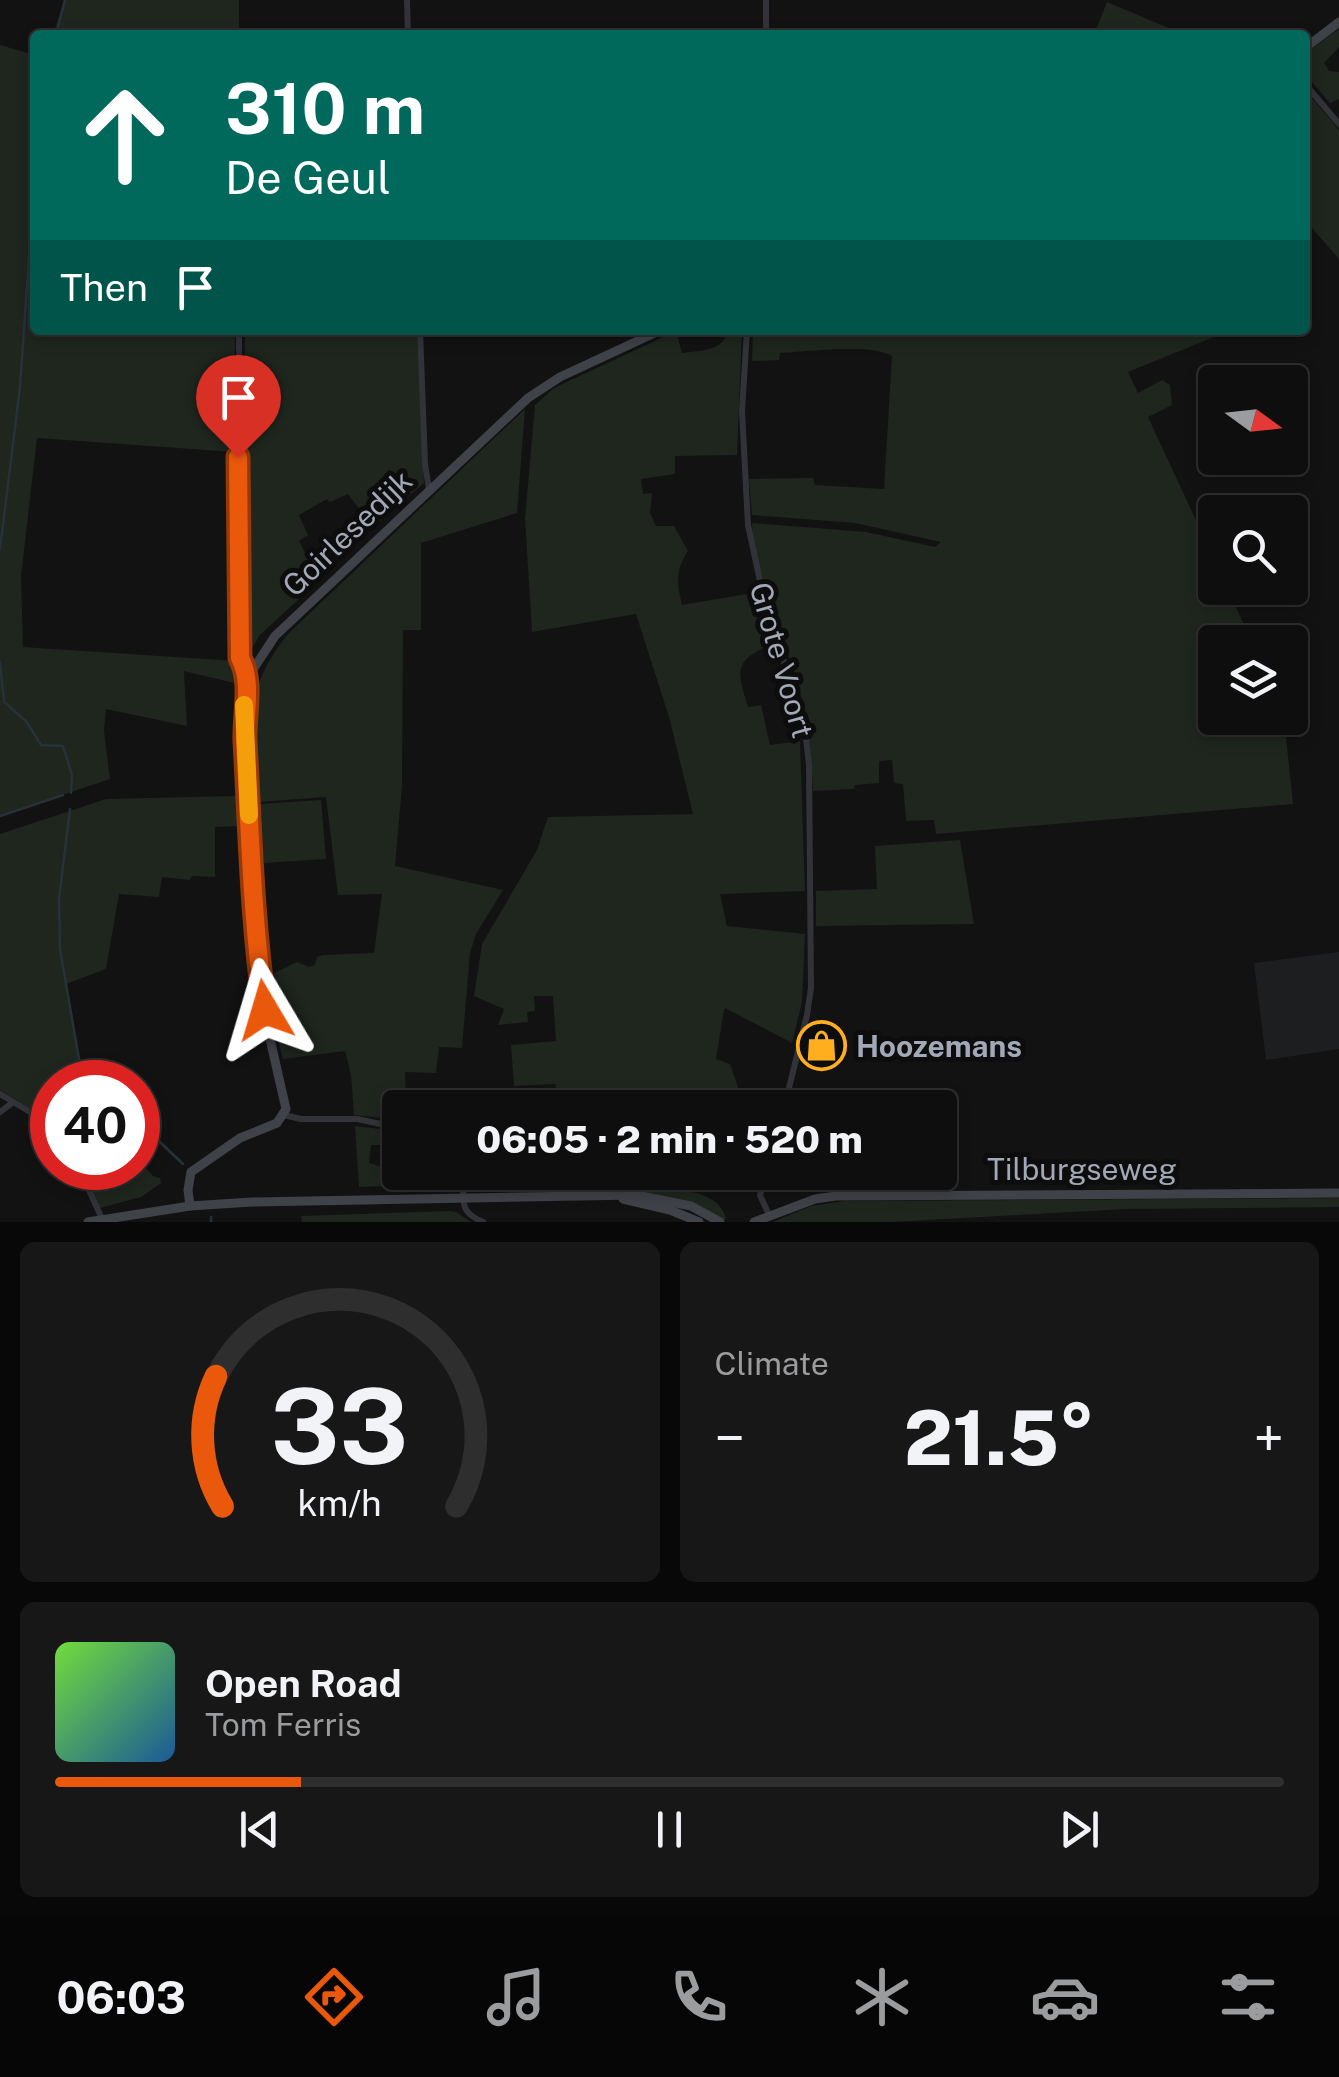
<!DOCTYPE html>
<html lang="en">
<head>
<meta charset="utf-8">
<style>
  :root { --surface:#0e0e0e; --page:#171717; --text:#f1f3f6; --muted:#9b9c9e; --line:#2e2e2e; --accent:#ea580c }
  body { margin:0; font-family:"Public Sans",sans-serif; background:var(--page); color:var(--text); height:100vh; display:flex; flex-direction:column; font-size:38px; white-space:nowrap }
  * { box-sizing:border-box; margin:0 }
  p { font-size:32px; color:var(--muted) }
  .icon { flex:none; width:55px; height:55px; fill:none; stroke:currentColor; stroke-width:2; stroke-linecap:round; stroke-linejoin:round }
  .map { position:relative; height:1222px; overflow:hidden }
  .sheet { display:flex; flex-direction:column; gap:20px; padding:20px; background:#080808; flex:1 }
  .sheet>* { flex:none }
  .guide { position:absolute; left:30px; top:30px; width:1280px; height:305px; border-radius:10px; box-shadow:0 5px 15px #0003,0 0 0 2px var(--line); background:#00695c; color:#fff; overflow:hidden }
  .needle { width:65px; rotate:105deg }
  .controls { position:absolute; left:1198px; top:365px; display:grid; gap:20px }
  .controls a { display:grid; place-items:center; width:110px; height:110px; border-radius:10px; background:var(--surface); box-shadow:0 5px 15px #0003,0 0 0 2px var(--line); font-size:50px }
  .speed { position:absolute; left:30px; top:1060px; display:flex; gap:20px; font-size:50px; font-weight:700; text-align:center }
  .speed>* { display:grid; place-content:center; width:130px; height:130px; border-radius:50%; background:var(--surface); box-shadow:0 5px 15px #0003,0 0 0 2px var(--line); line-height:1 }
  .speed .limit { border:15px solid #d22; background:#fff; color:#111 }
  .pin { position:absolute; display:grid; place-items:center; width:85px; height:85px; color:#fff; margin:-102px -42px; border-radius:50% 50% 50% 0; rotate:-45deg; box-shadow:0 0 10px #0007 }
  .pin .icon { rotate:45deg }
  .me { position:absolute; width:110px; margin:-55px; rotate:353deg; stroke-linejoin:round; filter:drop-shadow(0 0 8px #0008) }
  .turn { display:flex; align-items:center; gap:35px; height:210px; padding:0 30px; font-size:45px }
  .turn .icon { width:130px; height:130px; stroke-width:2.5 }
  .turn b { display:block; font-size:70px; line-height:85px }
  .then { display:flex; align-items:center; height:95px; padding:0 30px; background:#0003; gap:20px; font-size:38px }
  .big { font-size:75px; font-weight:800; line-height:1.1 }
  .sheet .widget { flex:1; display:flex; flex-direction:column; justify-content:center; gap:15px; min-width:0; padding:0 35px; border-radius:15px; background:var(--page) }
  .sheet .dial { align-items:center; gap:0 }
  .dial svg { height:260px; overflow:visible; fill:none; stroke:var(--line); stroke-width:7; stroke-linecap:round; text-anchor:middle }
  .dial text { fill:var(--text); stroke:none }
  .song { display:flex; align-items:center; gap:30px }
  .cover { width:120px; height:120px; border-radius:15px; background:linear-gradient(135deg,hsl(100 70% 55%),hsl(210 70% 35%)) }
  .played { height:10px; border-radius:5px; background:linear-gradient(90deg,var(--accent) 20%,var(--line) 20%) }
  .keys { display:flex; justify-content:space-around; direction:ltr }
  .heat { display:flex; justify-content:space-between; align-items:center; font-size:55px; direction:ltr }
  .sheet .tiles { flex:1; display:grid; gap:20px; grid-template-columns:1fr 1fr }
  .widget:last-child { grid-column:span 2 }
  .trip { position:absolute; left:382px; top:1090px; width:575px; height:100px; border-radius:10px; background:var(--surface); box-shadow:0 5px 15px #0003,0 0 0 2px var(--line); font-weight:800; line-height:100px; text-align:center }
  .tabs { display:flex; height:160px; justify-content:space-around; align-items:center; background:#060606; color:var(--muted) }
  .tabs .icon { width:70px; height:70px }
  .tabs .active { color:var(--accent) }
  .tabs b { font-size:45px; color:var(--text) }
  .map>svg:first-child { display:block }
  .built { fill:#1d1e20 }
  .green { fill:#1e261e }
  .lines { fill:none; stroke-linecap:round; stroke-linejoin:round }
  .stream { stroke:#273138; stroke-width:2.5 }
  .street { stroke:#323339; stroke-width:6 }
  .secondary { stroke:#404249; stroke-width:9 }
  .route-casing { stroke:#983908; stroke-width:25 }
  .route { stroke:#ea580c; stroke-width:18 }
  .slow { stroke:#f59e0b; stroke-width:18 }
  .labels { text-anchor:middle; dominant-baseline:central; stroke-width:10; stroke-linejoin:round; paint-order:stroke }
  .street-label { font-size:30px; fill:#a2a8b5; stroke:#0d0d0e }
  .poi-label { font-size:30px; font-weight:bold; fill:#a2a8b5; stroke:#0d0d0e; text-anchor:start }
</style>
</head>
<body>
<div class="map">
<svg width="1339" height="1222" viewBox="0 0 1339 1222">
  <rect width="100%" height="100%" fill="#121213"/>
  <path class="built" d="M1339,952V1049L1266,1060L1254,963Z"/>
  <g class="green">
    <path d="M64,0H239V35H53Z"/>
    <path d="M1107,2L1185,35H1094Z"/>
    <path d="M1339,29V47L1324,63L1329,71L1339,72V99L1330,103L1305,74V54Z"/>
    <path d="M0,45L35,55V259L31,278L35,285V330H235L234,452L37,438L21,576L23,647L236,661L234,683L184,671L187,726L106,709L104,731L110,779L0,816Z"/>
    <path d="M1305,90L1339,130V259L1305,220Z"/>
    <path d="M245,330H417L424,483L373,527L348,494L330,502L327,499L299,515L308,535L299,541L312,566L315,584L259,636L247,657L242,523Z"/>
    <path d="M728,330H742L737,455L675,456V474L641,479L643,494L652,493L650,513L656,526H674L688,551C675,570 677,584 682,605L758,592L774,643C734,661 736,668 748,707L761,705L770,745L800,741L805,891L720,894L727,926L805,934L802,1002L792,1043L725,1008L724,1010L716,1059L730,1064L740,1093L745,1096L779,1095L776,1107H712L697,1099L695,1107H624L622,1092L558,1098L555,1084L514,1086L511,1045L556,1041L553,996H534L535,1011L527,1012L528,1022L498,1025L504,1009L474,996L482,944L537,850L548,817L693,814L669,717L636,614L532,632L525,519L535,405L554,388L676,331L682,353C701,350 724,352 728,330Z"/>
    <path d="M753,330H1231L1128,372L1138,393L1162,380L1170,385L1172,405L1148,417L1215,561V588H1227L1252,642H1215V718H1284L1293,804L936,834L934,820L906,821L903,784L894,783L892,760L879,761V783L855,785L854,789L813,791C811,751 807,713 795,674C782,635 752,562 752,523L866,532L935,547L941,542L855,523L752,515L749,479L813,478L815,485L884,489L892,356C871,343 807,352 780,353L779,360L752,361Z"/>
    <path d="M525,409L517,513L421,543V630H403L402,786L395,866L503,890L476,934L470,953L462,1048L439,1047L436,1073L405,1072L406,1105L400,1108V1120L354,1115L351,1075L345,1051L283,1059L273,1020L270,975L297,962L309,967L315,965L317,957L323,955L374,953L382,894L338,895L326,797L258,802C253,731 240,693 288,634Z"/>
    <path d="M236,796L238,826L215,827V877L192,876L190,880L162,877L159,897L119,894L106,969L66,984L79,1065L96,1082H52V1122L0,1090V834L106,799Z"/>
    <path d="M321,800L326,859L264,863L259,804Z"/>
    <path d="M960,840L974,924L816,926V891L877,889L875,846Z"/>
    <path d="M868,1092L911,1096L935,1107H866Z"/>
    <path d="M355,1126L389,1130L384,1145H371L369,1163L400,1172L453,1173L455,1183L359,1187Z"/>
    <path d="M952,1146L958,1183L831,1185L830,1173L940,1172V1147Z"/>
    <path d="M138,1159L153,1176L160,1178L161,1183L141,1197L100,1208L83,1168H138Z"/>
    <path d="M630,1190C659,1190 716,1183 726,1218L724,1220L683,1200Z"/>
    <path d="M1339,1198V1207L1126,1209L891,1222H773L811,1206L844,1201Z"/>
    <path d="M449,1211L456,1212L471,1222H302L301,1216Z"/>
  </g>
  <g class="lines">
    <g class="stream">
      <path d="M56,35L65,0"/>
      <path d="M0,549L20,387L30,243L35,244"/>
      <path d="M0,662L4,702L26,721L41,745L63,746L72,775L71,793"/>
      <path d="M70,809L59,899L60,949L80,1065L98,1082"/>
      <path d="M0,816L63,795"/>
      <path d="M138,1121L183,1164"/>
      <path d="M211,1217V1222"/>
    </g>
    <g class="street">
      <path d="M407,0L408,35"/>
      <path d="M766,0V35"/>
      <path d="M1305,84L1339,124"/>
      <path d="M239,330L240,658L248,682"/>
      <path d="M420,330L425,464L429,489"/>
      <path d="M747,330L742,411L748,525L763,595L805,729L809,765L811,988L807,1015L784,1108"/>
      <path d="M0,1094L52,1125"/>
      <path d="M0,1112L12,1103"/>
      <path d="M284,1115L301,1119H357L400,1128"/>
      <path d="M79,1168L103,1221"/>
      <path d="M460,1172C469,1198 453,1209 483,1222"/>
      <path d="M766,1172L760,1195L769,1215"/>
    </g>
    <g class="secondary">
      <path d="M1305,48L1339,22"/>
      <path d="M623,1199L670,1210L699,1222"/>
      <path d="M190,1206L188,1190L191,1172L240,1138L277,1123L286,1109L270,1039L260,980L244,709L252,671L275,636L528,398L560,377L661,330"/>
      <path d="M88,1222L190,1206L252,1202L636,1195L691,1206L720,1222"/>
      <path d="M754,1222L815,1199L836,1196L1339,1193"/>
    </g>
  </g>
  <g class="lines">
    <defs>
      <path id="route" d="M238,457L240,658C253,682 244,714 245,741C250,830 252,921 265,1010"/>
    </defs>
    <use href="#route" class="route-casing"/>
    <use href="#route" class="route"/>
    <path class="slow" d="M244,705L249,815"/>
  </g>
  <defs>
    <symbol id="shop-ring" viewBox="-11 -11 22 22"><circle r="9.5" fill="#0d0d0e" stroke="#ffaf1e" stroke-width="1.5"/><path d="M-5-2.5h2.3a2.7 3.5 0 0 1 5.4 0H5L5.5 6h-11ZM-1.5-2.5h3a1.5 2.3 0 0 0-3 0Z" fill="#ffaf1e"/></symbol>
  </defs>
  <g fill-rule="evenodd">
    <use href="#shop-ring" x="794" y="1018" width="55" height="55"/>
  </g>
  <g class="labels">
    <g class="street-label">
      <text transform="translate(347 533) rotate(-44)">Goirlesedijk</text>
      <text transform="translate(782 660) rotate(74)">Grote Voort</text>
      <text x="1082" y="1169">Tilburgseweg</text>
    </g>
    <g class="poi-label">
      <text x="856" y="1046">Hoozemans</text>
    </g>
  </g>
</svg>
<div class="controls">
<a><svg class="needle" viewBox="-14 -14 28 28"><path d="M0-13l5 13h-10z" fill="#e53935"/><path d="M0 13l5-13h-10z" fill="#9b9c9e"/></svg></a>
<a><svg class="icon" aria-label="search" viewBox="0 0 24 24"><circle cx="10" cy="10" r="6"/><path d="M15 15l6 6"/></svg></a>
<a><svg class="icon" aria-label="layers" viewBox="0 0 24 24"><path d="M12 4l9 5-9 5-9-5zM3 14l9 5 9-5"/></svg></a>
</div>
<div class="speed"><div class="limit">40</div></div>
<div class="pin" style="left:238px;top:457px;background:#d93025"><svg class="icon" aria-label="arrive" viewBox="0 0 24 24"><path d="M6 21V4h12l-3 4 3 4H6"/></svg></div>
<svg class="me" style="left:265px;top:1010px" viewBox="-20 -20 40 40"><path d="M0-17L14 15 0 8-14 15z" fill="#ea580c" stroke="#fff" stroke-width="4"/></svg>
<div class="trip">06:05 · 2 min · 520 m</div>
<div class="guide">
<div class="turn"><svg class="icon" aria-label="ahead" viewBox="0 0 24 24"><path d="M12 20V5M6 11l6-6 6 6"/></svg><div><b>310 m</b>De Geul</div></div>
<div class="then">Then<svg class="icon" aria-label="arrive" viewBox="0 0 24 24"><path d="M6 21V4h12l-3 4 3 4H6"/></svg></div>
</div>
</div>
<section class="sheet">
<div class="tiles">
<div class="widget dial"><svg viewBox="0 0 100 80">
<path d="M14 69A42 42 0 1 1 86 69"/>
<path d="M14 69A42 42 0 0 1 12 29" stroke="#ea580c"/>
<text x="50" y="56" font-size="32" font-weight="700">33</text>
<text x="50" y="72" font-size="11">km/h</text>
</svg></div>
<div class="widget"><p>Climate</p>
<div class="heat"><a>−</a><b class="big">21.5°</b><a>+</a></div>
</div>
<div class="widget">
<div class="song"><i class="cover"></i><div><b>Open Road</b><p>Tom Ferris</p></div></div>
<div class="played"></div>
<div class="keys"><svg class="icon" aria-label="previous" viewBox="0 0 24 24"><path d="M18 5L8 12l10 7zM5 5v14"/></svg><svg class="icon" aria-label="pause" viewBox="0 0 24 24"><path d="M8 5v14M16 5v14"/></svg><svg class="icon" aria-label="next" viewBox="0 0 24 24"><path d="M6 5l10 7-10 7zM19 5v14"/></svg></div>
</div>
</div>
</section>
<nav class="tabs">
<b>06:03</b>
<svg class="icon active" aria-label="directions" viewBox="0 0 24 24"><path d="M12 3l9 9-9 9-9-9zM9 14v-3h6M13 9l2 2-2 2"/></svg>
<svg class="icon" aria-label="music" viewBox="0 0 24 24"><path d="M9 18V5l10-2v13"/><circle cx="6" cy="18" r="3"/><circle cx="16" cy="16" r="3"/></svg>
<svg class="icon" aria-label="phone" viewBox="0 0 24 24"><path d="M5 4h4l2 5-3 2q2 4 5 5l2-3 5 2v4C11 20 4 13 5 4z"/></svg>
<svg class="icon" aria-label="climate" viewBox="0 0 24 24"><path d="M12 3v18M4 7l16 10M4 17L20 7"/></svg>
<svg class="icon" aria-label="car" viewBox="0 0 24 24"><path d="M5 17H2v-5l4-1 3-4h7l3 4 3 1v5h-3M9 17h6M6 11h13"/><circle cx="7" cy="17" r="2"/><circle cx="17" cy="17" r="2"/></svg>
<svg class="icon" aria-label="filters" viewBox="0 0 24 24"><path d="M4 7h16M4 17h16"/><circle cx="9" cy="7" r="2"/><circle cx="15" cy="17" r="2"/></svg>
</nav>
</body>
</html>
